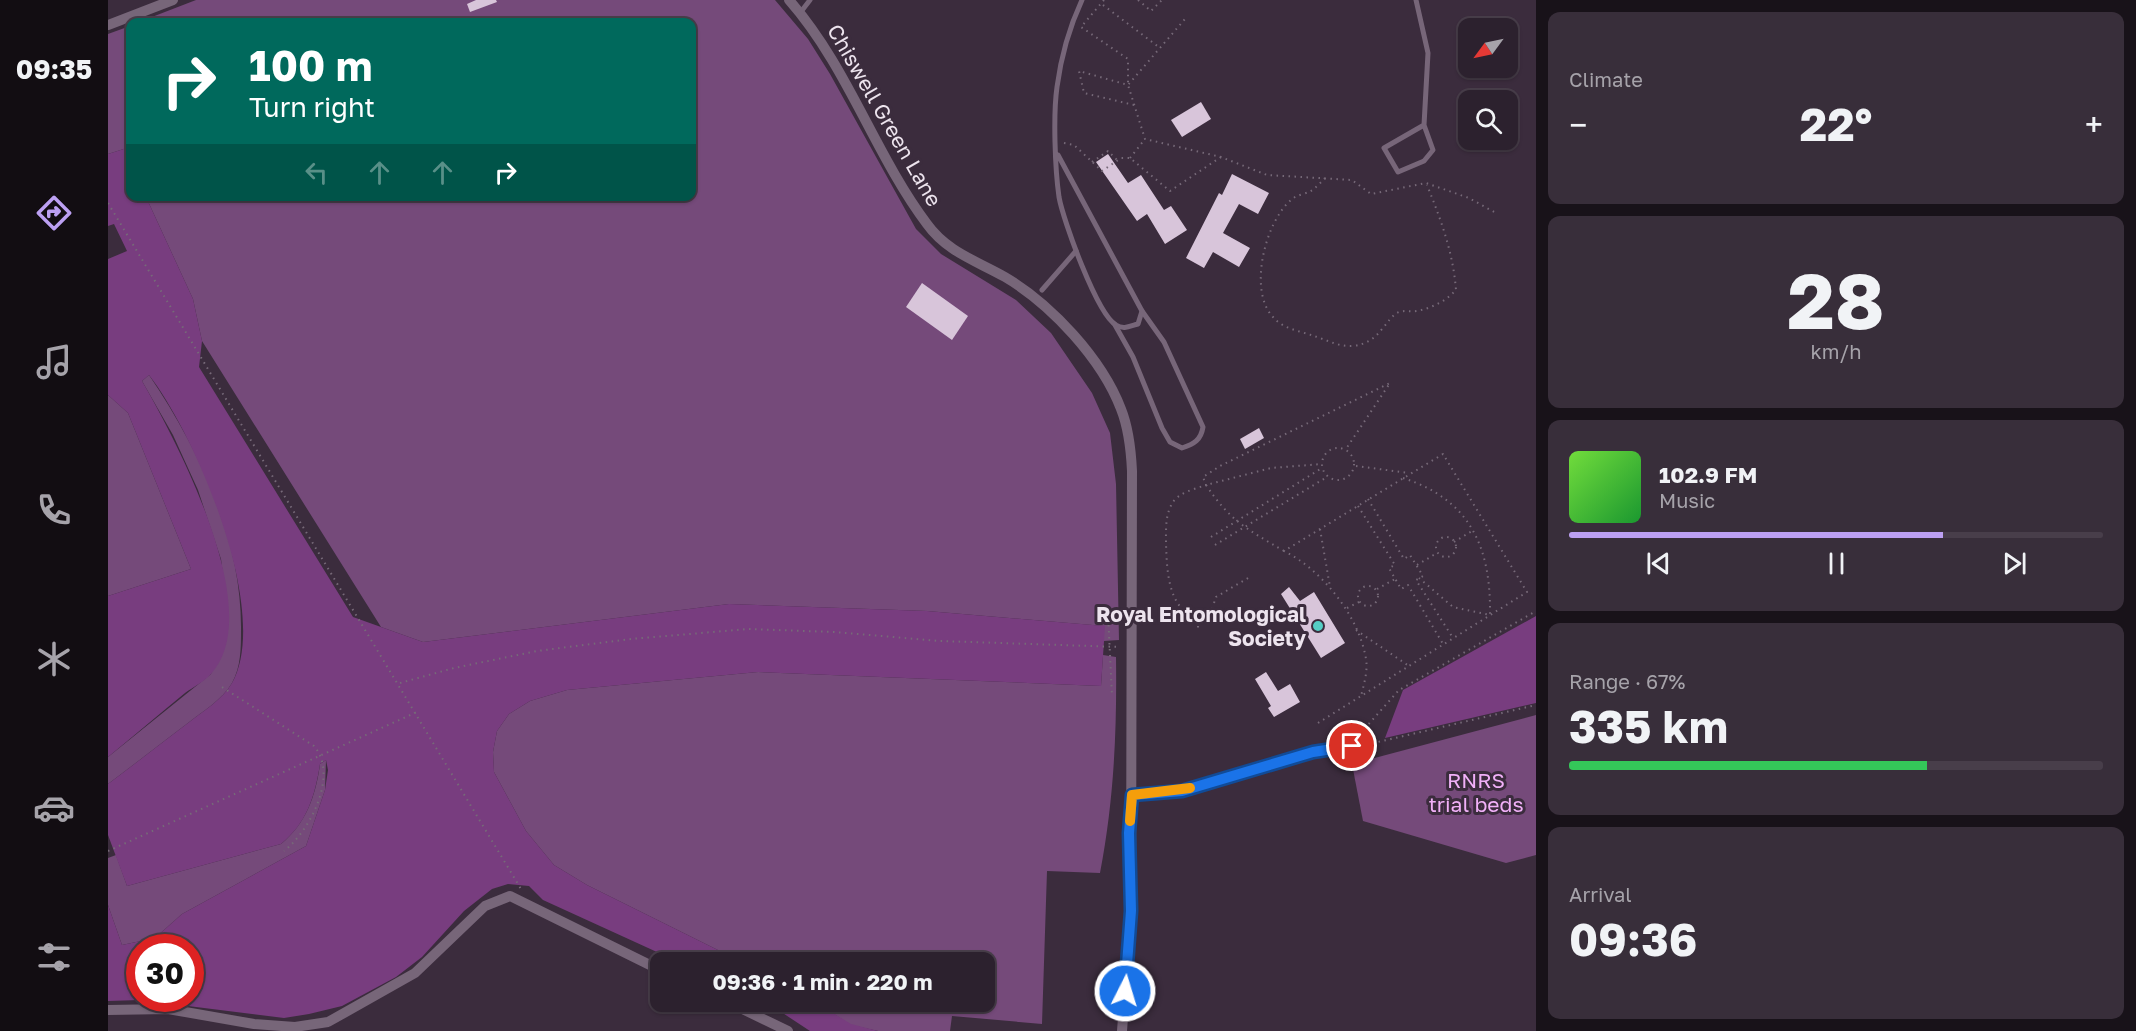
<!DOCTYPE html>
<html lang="en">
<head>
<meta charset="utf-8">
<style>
  :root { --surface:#2c212e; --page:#382e3a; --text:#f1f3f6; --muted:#a6a3aa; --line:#483e4a; --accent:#bca0f2 }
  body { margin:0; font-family:"Golos Text",sans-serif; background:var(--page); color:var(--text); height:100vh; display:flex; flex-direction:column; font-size:22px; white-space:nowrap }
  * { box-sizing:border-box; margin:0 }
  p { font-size:20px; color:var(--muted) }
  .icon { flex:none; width:33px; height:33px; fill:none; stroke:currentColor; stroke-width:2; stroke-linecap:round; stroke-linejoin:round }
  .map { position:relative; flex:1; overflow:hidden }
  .sheet { display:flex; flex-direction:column; gap:12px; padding:12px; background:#181219; width:600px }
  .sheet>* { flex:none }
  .hud { position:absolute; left:18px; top:18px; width:570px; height:183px; border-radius:12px; box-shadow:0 2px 4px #0004,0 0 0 2px var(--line); background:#00695c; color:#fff; overflow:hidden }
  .needle { width:39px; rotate:237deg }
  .controls { position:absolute; left:1350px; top:18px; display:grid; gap:12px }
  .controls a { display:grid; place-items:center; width:60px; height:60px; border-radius:12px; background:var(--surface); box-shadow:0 2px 4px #0004,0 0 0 2px var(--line); font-size:30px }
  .speed { position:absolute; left:18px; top:934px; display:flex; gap:12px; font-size:30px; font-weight:700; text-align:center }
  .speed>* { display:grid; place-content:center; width:78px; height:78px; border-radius:50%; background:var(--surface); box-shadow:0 2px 4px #0004,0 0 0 2px var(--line); line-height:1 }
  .speed .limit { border:9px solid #d22; background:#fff; color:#111 }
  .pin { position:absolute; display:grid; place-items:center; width:51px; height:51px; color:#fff; margin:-26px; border:3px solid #fff; border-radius:50%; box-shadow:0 2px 6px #0007 }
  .me { position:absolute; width:66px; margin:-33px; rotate:5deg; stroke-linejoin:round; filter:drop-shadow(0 0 4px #0008) }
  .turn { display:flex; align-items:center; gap:21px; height:126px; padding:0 24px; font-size:27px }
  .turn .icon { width:78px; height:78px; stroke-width:2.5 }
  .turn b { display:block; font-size:42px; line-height:51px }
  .lanes { display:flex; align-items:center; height:57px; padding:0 24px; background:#0003; justify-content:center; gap:30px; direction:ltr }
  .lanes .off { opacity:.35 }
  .big { font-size:45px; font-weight:700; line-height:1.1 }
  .sheet .tile { flex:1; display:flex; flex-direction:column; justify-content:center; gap:9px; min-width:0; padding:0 21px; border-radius:12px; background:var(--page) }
  .sheet .dial { align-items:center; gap:0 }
  .dial b { font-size:78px; line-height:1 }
  .song { display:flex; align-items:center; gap:18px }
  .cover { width:72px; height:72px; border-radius:9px; background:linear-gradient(135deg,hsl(100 70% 55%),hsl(130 70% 35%)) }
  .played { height:6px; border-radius:3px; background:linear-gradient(90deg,var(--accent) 70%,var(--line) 70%) }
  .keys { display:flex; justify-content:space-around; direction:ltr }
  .heat { display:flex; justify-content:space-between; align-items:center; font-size:33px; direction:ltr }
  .charge { height:9px; border-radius:4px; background:linear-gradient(90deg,#34c759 67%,var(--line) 0) }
  .trip { position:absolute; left:542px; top:952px; width:345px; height:60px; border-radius:12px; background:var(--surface); box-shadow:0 2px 4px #0004,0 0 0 2px var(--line); font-weight:700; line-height:60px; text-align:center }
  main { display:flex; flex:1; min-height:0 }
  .tabs { display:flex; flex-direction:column; width:108px; justify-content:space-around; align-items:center; background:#120d12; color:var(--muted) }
  .tabs .icon { width:42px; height:42px }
  .tabs .active { color:var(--accent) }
  .tabs b { font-size:27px; color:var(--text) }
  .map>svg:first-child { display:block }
  .green { fill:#754a7a }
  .forest { fill:#783d7f; fill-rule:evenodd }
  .building { fill:#d8c5da }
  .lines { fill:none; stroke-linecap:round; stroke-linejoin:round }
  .path { stroke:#766978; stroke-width:2; stroke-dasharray:1.5 4.5; stroke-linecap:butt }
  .service { stroke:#776679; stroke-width:5 }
  .minor { stroke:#776679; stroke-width:10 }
  .route-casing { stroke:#114b97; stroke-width:15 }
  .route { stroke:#1a73e8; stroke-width:10 }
  .slow { stroke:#f59e0b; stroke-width:10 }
  .poi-dot { fill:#55cec5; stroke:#3b2c3d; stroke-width:2 }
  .labels { text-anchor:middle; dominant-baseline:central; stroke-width:6; stroke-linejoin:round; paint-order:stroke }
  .street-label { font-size:21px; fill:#ede4ee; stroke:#3b2c3d }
  .poi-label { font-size:21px; font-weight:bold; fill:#ede4ee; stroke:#3b2c3d; text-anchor:end }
  .park-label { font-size:21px; fill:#f1b0f8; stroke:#3b2c3d }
</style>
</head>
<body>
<main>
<nav class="tabs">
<b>09:35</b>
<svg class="icon active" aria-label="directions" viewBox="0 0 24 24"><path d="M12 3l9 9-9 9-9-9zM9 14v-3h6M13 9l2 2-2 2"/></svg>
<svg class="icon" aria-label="music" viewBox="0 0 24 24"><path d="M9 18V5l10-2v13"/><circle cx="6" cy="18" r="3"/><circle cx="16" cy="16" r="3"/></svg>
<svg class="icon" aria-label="phone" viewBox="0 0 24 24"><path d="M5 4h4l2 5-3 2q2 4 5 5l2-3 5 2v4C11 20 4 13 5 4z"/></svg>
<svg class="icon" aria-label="climate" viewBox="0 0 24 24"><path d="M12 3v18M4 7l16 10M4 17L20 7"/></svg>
<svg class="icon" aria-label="car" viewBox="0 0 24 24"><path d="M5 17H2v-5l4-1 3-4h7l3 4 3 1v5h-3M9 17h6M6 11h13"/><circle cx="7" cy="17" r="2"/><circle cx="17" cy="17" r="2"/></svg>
<svg class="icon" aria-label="filters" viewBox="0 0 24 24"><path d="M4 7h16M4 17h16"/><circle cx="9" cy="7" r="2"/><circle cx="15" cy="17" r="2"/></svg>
</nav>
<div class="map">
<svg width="1428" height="1031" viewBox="0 0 1428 1031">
  <rect width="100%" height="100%" fill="#3b2c3d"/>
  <g class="green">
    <path d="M88,0H667L700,39L722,74L808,229L833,254L908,300L943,333L984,393L1002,433L1008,484L1011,640L996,641V626L819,611L621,604L315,642L273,627L94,341L85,299L38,197L584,196V22H31Z"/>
    <path d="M22,26V147L0,154V34Z"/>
    <path d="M41,375C91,449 134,539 133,630C133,648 133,667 124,683C115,699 94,712 80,723C53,743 27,764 0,784V757L103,674L120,613L113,559L90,490L65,435L34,381Z"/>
    <path d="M0,395L20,413L83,569L0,596Z"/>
    <path d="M995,655L1008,657C1009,731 1006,800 992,873L939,871L934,1024L844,1016L842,1031H770L743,1025L707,1002H876V963H636L479,885L446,865L418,831L386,772L385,752L389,731L401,714L422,701L459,690L650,672L993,686Z"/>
    <path d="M1428,715V855L1398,863L1255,821L1244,764Z"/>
    <path d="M218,760L217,790L198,846L74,914L47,938L14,945L0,905V858L8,855L19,886L173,844C198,824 208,795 212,764Z"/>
  </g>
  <g class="forest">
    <path d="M22,147V196L38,197L85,299L94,341L91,367L245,617L315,642L621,604L819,611L997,626L993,686L650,672L459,690L422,701L401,714L389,731L385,752L386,772L418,831L446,865L479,885L636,963H573L435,900L421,886L400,884L384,889L356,911L314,957L288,977L234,1006L201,1014L176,1018L32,1000L0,1001V905L14,945L47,938L74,914L198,846L217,790L220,770L218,760L212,764C207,796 199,823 173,844L19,886L0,835V784C27,764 53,743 80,723C94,712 115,699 124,683C164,612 87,434 41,375L34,381C68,440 160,612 103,674C96,682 85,687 77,693C51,714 26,736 0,757V596L83,569L20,413L0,395V259L19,251L6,224L0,226V154ZM32,948H82V999H32Z"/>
    <path d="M1428,616V703L1277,738L1295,690Z"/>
    <path d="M658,1002H707L743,1024L770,1031H702Z"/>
  </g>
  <g class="building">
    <path d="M368,0H388L389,2L362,12L359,4Z"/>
    <path d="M1093,102L1103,119L1074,137L1063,120Z"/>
    <path d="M1000,154L1020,183L1033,175L1056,210L1063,206L1079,230L1057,244L1039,214L1029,221L988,162Z"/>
    <path d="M1124,174L1161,193L1150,214L1131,204L1115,233L1142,248L1131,267L1105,252L1096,268L1078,258L1111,193L1114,195Z"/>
    <path d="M814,283L860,316L844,340L798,307Z"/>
    <path d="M1151,428L1156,438L1137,449L1132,439Z"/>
    <path d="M1181,587L1192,601L1206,592L1237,643L1213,658L1173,594Z"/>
    <path d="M1158,672L1170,691L1182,684L1192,702L1166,717L1160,708L1163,706L1147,679Z"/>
  </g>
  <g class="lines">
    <g class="path">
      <path d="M996,0L973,27L1020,59V85L1037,139L1113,157L1159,175L1244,180L1263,194L1318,183L1361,198L1388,213"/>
      <path d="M1030,0L1043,11L1054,0"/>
      <path d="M995,5L1052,48"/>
      <path d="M1026,105L976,93L971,71L1020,85L1077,19"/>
      <path d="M956,143L966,145L994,171L1013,158H1022L1062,191L1113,157"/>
      <path d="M1022,158L1037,139"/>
      <path d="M984,162L1000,151L1010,161"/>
      <path d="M1217,178C1213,182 1208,188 1203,191C1197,194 1188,195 1183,200C1157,222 1140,291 1165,317C1175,329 1192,331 1206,336C1219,340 1231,347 1245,346C1273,343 1277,318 1291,312C1297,310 1303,312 1309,311C1324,308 1338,301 1348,290C1345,252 1333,220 1319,185"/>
      <path d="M0,203L413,889"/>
      <circle cx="1230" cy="464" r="16"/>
      <path d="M1248,466L1301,473"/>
      <path d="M1295,478C1363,500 1383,548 1382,615L1345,607L1311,578"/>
      <path d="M1260,499L1296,559L1302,555L1315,576L1308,580L1345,638"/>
      <path d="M1250,506L1287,565L1281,568L1293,589L1300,585L1335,644"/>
      <path d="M1212,529L1222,587"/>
      <path d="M1103,537L1214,468"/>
      <circle cx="1338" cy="547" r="10"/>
      <path d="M1346,542L1364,531"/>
      <path d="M1107,545L1219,477"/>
      <path d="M1176,551C1139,529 1123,522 1098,485L1163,468L1214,464"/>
      <path d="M1309,565L1329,553"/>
      <path d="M1140,578L1108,597L1100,621C1060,617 1059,574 1058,543C1058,530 1057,514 1065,502C1072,492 1087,489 1098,485L1095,477L1112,466L1282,383L1238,449"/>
      <circle cx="1260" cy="596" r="10"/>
      <path d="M1269,589L1287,579"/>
      <path d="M1239,608L1251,602"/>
      <path d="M1000,613L1004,696"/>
      <path d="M1090,620V628"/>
      <path d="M1248,630L1301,666"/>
      <path d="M292,683L346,668L429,651L523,639L640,629L726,632L832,641L1012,647"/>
      <path d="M114,687L206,746C231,775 202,831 176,851"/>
      <path d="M1210,723L1419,592L1335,454L1176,551C1214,570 1251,616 1258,659C1260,671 1256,684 1253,696"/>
      <path d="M1228,738L1258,727L1291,690L1428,611"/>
      <path d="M1253,746L1428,705"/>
      <path d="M0,851L309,712"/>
    </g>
    <g class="service">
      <path d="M1308,0L1320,53L1316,125L1325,150L1316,161L1290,172L1276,148L1316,125"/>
      <path d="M692,13L702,0"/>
      <path d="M950,155L1034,311L1030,324C1022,326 1016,330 1008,325C989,314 955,220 951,197C947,169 945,115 949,87C953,57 961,28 974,0"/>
      <path d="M934,290L968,251"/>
      <path d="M1007,325L1025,357L1054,428L1062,442L1074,448C1086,444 1093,440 1095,427L1056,342L1034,311"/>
      <path d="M1024,795L1074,791L1205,752L1244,746"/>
    </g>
    <g class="minor">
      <path d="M681,0C740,67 766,153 819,224C839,252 869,261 897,277C943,304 994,359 1013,409C1021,429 1023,450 1024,471L1023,911L1014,1031"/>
      <path d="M0,25L65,0"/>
      <path d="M620,1002L680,1031"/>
      <path d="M0,1010L60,1009L146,1024L187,1027L220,1022L307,973L377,906L402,896L552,970"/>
    </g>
  </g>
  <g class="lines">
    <defs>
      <path id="route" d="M1017,991L1023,911L1021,833L1024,795L1074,791L1205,752L1244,746"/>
    </defs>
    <use href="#route" class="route-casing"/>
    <use href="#route" class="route"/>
    <path class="slow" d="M1022,821L1024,795L1082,788"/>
  </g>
  <circle class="poi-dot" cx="1210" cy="626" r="6"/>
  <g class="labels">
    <g class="street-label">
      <text transform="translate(777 115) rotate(60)">Chiswell Green Lane</text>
    </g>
    <g class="poi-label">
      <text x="1198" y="614">Royal Entomological<tspan x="1198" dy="24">Society</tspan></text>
    </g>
    <g class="park-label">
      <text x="1368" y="780">RNRS<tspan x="1368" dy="24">trial beds</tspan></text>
    </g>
  </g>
</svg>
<div class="controls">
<a><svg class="needle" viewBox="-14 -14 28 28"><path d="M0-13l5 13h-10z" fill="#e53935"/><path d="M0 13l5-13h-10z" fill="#a6a3aa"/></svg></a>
<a><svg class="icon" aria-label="search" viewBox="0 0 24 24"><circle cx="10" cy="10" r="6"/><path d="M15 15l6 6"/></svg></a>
</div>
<div class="speed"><div class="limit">30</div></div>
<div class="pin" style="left:1244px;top:746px;background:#d93025"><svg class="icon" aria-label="arrive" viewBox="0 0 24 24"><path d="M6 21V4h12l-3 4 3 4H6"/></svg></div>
<svg class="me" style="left:1017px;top:991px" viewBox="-20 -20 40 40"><circle r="17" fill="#1a73e8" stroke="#fff" stroke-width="3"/><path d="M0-11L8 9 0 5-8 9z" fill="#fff"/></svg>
<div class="trip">09:36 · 1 min · 220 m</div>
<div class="hud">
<div class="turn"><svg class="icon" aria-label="right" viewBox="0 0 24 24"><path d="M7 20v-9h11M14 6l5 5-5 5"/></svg><div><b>100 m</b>Turn right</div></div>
<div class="lanes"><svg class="icon off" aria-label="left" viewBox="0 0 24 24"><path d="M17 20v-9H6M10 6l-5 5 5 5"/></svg><svg class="icon off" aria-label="ahead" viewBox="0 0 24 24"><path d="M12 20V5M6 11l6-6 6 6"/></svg><svg class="icon off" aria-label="ahead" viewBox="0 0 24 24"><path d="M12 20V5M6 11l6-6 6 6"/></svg><svg class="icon" aria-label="right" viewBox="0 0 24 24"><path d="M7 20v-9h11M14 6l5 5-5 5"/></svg></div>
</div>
</div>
<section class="sheet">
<div class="tile"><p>Climate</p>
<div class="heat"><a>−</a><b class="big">22°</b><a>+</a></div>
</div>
<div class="tile dial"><b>28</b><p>km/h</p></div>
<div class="tile">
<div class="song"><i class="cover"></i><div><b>102.9 FM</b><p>Music</p></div></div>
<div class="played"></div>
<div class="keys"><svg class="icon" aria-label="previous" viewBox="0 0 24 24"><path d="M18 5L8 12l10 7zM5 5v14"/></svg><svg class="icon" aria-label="pause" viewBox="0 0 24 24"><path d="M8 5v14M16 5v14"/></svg><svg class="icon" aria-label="next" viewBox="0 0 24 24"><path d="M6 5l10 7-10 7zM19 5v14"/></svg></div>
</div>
<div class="tile"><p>Range · 67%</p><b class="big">335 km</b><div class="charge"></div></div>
<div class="tile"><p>Arrival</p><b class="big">09:36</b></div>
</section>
</main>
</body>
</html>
